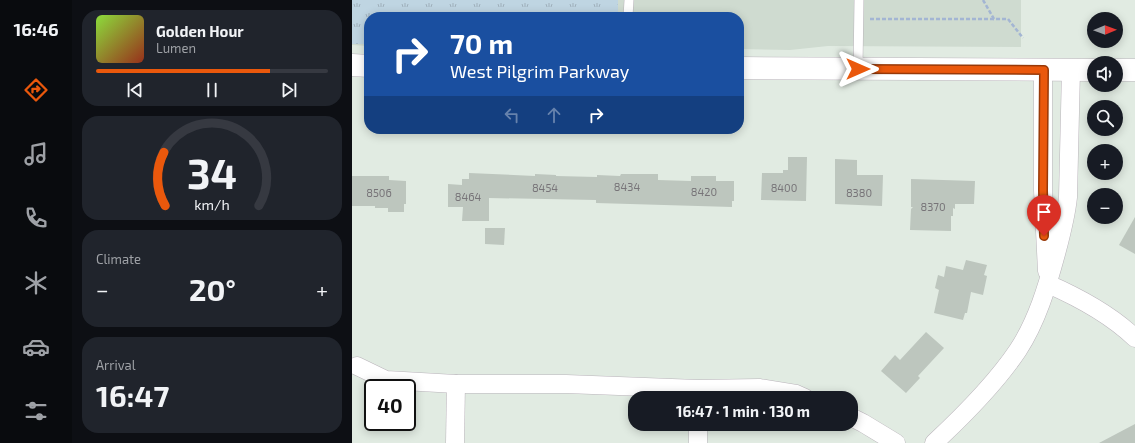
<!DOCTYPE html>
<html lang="en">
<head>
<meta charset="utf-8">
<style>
  :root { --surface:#171b24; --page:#20242c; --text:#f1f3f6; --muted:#9ea1a6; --line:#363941; --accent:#ea580c }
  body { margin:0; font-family:"Exo 2",sans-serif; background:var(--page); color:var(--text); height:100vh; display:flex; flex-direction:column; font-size:15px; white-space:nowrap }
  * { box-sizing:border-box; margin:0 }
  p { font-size:13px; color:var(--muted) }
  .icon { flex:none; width:22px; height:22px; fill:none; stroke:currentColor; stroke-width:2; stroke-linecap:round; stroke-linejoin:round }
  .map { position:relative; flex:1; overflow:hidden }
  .details { display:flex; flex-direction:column; gap:10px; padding:10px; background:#0d0f14; width:280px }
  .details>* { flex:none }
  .hud { position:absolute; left:12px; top:12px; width:380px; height:122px; border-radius:16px; box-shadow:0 2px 10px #0003; background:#1a4fa0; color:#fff; overflow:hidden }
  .needle { width:26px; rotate:89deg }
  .buttons { position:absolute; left:735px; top:12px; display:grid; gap:8px }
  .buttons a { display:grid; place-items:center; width:36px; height:36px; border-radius:50%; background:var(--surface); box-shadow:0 2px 10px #0003; font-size:20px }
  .speed { position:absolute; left:12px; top:379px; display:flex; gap:8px; font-size:20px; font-weight:700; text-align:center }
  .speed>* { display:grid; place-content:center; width:52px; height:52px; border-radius:50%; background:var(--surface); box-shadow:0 2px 10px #0003; line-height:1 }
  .speed .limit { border:2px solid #111; border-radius:6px; background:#fff; color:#111 }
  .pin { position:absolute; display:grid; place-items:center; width:34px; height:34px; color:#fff; margin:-41px -17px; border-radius:50% 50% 50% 0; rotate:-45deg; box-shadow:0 0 4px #0007 }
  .pin .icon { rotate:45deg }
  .me { position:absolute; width:44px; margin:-22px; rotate:90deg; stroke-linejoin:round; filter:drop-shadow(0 0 3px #0008) }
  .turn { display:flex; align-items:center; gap:14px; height:84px; padding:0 20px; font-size:18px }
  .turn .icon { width:52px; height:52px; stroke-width:2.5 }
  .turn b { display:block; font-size:28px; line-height:34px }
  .lanes { display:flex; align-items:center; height:38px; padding:0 20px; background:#0003; justify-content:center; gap:20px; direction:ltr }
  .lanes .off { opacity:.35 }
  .big { font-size:30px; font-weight:700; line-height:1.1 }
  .details .widget { flex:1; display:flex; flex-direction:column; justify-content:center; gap:6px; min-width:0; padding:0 14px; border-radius:16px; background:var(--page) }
  .details .dial { align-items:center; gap:0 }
  .dial svg { height:104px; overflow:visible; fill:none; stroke:var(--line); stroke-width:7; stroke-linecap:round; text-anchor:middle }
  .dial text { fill:var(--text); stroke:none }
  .song { display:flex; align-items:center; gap:12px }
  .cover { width:48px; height:48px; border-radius:6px; background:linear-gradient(135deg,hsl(90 70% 55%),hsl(10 70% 35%)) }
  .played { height:4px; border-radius:2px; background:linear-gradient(90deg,var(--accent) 75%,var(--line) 75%) }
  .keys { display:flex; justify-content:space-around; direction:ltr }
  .heat { display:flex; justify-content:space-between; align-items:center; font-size:22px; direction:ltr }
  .trip { position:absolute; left:276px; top:391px; width:230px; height:40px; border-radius:16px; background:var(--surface); box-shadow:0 2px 10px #0003; font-weight:700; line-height:40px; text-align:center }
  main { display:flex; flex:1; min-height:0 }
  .dock { display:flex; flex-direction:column; width:72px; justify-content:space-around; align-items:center; background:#090b0e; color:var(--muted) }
  .dock .icon { width:28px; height:28px }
  .dock .active { color:var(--accent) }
  .dock b { font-size:18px; color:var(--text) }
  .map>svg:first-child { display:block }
  .education { fill:#cfdbd0 }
  .park { fill:url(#park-tufts) }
  .building { fill:#bdc6be }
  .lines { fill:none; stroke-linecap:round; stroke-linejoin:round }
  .lane-casing { stroke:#bab4bb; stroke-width:10 }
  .street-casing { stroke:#bab4bb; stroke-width:19 }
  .secondary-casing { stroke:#bcb5bd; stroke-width:23 }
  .path { stroke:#a3b5d3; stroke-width:2.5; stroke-dasharray:4 2; stroke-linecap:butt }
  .lane { stroke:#fff; stroke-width:9 }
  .street { stroke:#fff; stroke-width:18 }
  .secondary { stroke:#fff; stroke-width:22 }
  .route-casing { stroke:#983908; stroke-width:10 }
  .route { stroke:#ea580c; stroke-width:7 }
  .labels { text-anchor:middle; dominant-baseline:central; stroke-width:3.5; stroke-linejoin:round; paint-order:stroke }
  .number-label { font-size:11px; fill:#777478 }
</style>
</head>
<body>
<main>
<nav class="dock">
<b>16:46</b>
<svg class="icon active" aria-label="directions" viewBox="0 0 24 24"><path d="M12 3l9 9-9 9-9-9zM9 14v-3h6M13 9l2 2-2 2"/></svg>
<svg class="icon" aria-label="music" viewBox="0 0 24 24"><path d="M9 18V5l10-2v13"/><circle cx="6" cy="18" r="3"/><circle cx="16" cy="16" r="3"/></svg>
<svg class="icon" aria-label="phone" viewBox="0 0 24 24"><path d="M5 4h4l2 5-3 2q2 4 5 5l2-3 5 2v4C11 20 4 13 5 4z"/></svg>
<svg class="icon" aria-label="climate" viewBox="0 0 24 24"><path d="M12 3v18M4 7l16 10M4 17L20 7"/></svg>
<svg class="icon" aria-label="car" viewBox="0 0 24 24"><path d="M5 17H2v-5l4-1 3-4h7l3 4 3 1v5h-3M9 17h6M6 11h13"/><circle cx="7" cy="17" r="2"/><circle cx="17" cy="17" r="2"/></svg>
<svg class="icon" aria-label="filters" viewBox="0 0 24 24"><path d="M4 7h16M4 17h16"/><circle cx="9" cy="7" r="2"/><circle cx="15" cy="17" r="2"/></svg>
</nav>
<section class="details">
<div class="widget">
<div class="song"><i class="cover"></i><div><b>Golden Hour</b><p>Lumen</p></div></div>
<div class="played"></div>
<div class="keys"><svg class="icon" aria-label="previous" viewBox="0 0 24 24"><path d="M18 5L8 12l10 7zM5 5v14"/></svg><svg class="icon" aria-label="pause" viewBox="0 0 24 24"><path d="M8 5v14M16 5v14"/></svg><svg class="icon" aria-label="next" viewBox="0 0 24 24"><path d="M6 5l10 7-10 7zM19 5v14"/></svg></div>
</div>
<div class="widget dial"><svg viewBox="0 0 100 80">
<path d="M14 69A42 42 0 1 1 86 69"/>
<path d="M14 69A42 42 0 0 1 13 28" stroke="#ea580c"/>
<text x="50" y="56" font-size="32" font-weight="700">34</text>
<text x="50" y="72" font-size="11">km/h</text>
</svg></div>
<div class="widget"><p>Climate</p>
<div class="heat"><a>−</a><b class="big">20°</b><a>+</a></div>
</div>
<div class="widget"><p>Arrival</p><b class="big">16:47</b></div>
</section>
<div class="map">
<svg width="783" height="443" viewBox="0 0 783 443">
  <defs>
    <pattern id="park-tufts" width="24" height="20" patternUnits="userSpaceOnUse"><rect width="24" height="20" fill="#bfd5e2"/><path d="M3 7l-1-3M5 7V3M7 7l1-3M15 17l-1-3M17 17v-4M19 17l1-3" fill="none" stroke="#9fb0bb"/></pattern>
  </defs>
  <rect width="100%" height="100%" fill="#e1ebe2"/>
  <path class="education" d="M0,0H669V47L476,46L438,50L387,49V17H17V46L0,45Z"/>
  <path class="park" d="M0,0H266V17H17V44H0Z"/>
  <g class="building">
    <path d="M436,157H455L454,201L409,200L410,173H431V170H436Z"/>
    <path d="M483,159L505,160V175H531L530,206L483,204Z"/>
    <path d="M117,173L183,176V174L204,175V176L245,177V175L268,176L269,174H306V180L339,181V176H364V181H382V201H380V207L244,203V200L137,198V221H110L111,207H96V184L110,185V179H117Z"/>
    <path d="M0,176H37V180L54,181V204H52V212H36V208H23V206H0Z"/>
    <path d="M559,179L623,181L622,204H603V209L601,208V216H599V231L558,230L559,209L561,207H559Z"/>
    <path d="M783,217V254L767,245Z"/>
    <path d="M133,228H153L152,245L133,244Z"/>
    <path d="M614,260L635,265L632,275L635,276L631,295L619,292L615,313H613L611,320L582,313L587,290L583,288L586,275L592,277L594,266L611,270Z"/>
    <path d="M574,332L592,348L566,376L568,378L554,393L529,371L543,355L548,360Z"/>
    <path d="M783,424V443H747Z"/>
  </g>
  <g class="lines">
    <defs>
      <g id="lane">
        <path d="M276,17L277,0"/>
        <path d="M506,69L507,0"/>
      </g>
      <g id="street">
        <path d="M691,70V190L695,271"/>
        <path d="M696,284C728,298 758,314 783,338"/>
        <path d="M5,366L34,380L104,384H214L346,389L407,388L444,394L453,398"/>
        <path d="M499,417L511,423L544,443"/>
        <path d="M103,443L104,384"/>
        <path d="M346,443V424"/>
        <path d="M582,443C611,416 644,383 666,350C685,321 695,287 704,254C709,235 714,217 716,197L719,70"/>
      </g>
      <g id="secondary">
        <path d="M0,65L17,66"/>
        <path d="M387,68L742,70"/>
        <path d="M764,70H783"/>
      </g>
    </defs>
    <use href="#lane" class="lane-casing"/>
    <use href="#street" class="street-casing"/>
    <use href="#secondary" class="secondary-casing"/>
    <g class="path">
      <path d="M631,0L642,19H656L671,38"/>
      <path d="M518,19H642"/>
    </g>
    <use href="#lane" class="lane"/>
    <use href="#street" class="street"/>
    <use href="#secondary" class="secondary"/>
  </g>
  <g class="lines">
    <defs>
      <path id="route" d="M506,69L692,70L691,190L692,236"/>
    </defs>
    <use href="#route" class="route-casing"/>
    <use href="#route" class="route"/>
  </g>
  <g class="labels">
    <g class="number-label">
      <text x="275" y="186">8434</text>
      <text x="193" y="187">8454</text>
      <text x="432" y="187">8400</text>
      <text x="352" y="191">8420</text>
      <text x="27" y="192">8506</text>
      <text x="507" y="192">8380</text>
      <text x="116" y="196">8464</text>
      <text x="581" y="206">8370</text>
    </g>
  </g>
</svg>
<div class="buttons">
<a><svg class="needle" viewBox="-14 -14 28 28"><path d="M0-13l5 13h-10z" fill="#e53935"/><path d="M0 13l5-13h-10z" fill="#9ea1a6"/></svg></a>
<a><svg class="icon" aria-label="sound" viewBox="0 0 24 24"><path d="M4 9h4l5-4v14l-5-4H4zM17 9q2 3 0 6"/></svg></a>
<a><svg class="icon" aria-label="search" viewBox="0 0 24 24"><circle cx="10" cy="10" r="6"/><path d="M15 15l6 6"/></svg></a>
<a>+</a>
<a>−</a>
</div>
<div class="speed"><div class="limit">40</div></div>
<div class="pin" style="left:692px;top:236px;background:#d93025"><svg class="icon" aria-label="arrive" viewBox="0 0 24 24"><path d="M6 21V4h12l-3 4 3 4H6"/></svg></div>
<svg class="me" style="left:506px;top:69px" viewBox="-20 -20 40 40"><path d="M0-17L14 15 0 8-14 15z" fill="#ea580c" stroke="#fff" stroke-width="4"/></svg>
<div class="trip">16:47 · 1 min · 130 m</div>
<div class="hud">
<div class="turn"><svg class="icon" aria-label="right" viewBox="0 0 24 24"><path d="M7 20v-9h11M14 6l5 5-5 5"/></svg><div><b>70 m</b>West Pilgrim Parkway</div></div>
<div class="lanes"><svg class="icon off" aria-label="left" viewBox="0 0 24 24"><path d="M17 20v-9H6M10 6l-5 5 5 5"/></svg><svg class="icon off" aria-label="ahead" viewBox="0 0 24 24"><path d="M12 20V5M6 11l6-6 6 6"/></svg><svg class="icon" aria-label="right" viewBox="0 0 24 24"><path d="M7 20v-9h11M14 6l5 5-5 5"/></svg></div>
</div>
</div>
</main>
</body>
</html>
